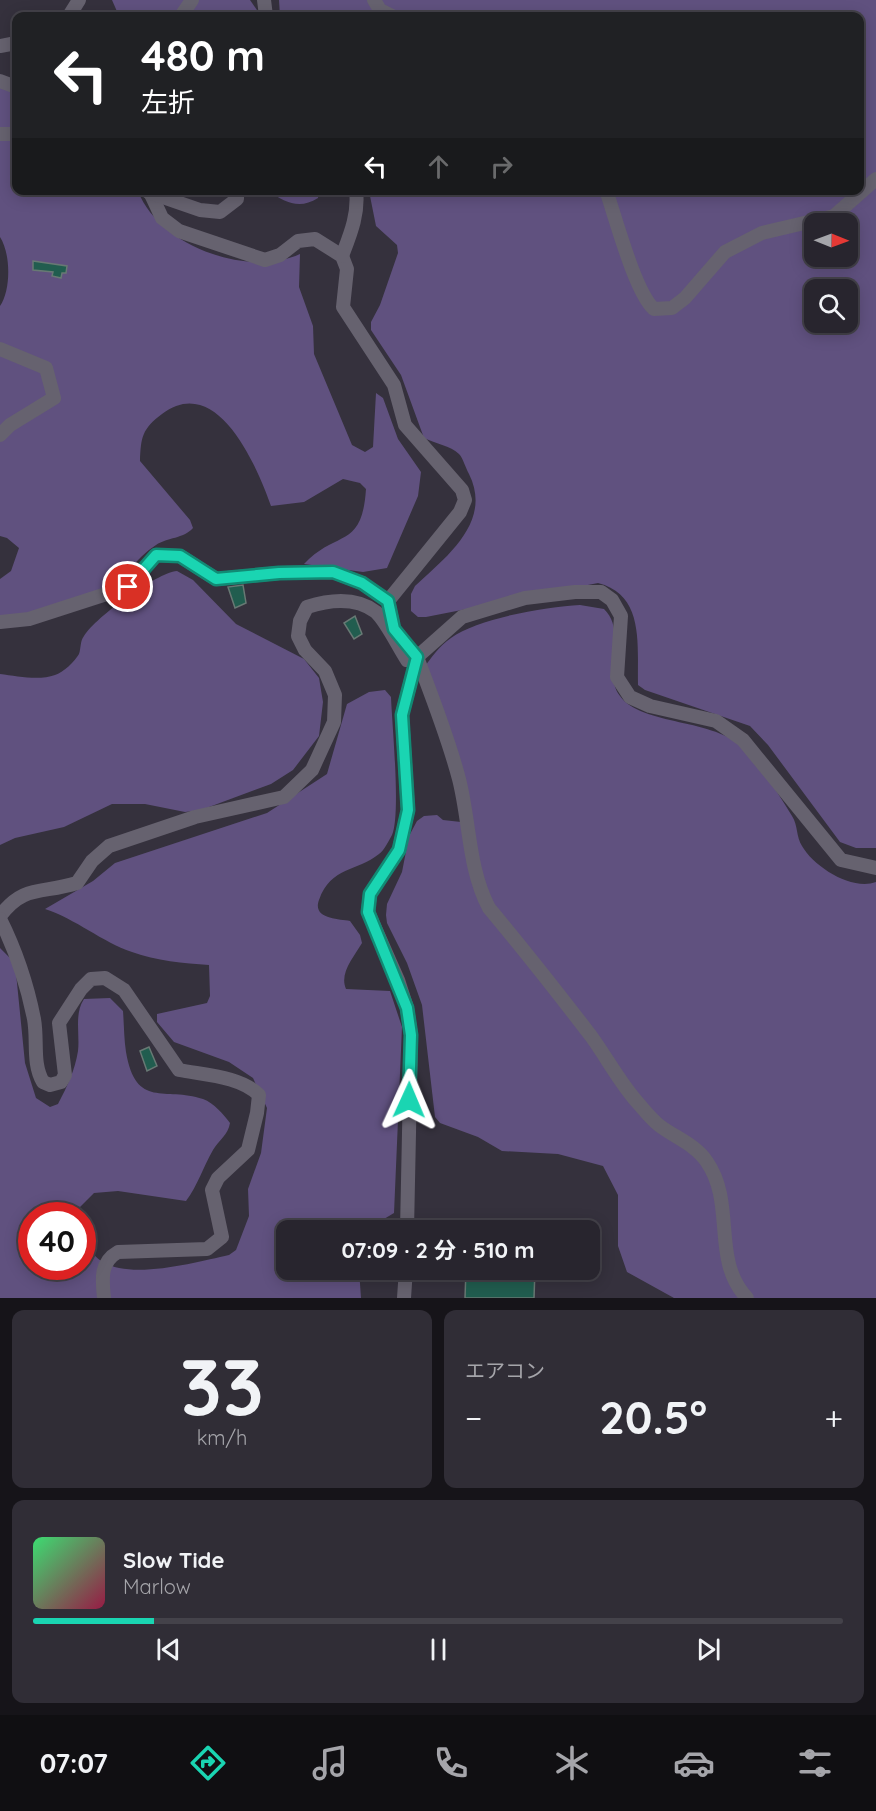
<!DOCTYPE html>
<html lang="ja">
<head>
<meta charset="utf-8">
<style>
  :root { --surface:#28252e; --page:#302d36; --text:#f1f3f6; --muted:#a5a5aa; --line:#44424a; --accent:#1ad5b2 }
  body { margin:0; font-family:Quicksand,"Noto Sans JP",sans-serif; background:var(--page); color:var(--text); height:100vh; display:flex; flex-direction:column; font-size:22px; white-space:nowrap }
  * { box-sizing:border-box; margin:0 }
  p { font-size:20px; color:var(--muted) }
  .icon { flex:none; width:33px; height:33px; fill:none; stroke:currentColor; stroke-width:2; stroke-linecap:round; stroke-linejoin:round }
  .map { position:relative; height:1298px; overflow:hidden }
  .details { display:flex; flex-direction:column; gap:12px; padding:12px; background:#161419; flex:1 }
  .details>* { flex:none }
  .banner { position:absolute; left:12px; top:12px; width:852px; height:183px; border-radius:12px; box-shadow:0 3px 15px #0003,0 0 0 2px var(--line); background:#202124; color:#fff; overflow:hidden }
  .needle { width:39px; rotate:91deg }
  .fabs { position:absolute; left:804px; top:213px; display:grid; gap:12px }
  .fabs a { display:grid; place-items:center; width:54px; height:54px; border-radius:12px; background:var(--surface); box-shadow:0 3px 15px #0003,0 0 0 2px var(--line); font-size:30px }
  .speed { position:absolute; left:18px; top:1202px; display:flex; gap:12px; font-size:30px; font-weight:700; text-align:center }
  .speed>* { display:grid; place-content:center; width:78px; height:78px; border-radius:50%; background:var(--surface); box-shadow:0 3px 15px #0003,0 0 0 2px var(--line); line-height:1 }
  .speed .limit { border:9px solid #d22; background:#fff; color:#111 }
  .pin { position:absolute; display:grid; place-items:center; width:51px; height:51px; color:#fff; margin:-26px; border:3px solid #fff; border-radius:50%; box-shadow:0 2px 6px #0007 }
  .me { position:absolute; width:66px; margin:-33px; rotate:1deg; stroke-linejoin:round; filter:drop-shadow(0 0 4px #0008) }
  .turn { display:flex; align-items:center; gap:21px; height:126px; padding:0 30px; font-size:27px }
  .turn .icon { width:78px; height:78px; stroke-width:2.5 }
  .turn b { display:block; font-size:42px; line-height:51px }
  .lanes { display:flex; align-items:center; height:57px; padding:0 30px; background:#0003; justify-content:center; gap:30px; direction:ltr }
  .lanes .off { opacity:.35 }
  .big { font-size:45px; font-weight:700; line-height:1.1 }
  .details .card { flex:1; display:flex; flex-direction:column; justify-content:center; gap:9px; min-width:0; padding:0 21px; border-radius:12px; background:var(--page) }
  .details .dial { align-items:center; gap:0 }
  .dial b { font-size:78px; line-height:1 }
  .song { display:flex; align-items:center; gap:18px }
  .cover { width:72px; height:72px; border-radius:9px; background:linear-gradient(135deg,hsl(140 70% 55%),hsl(340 70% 35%)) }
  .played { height:6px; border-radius:3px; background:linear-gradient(90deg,var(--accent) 15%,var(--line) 15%) }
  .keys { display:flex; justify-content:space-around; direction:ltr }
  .heat { display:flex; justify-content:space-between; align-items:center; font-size:33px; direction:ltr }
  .details .tiles { flex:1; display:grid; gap:12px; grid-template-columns:1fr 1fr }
  .card:last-child { grid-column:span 2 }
  .trip { position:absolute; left:276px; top:1220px; width:324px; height:60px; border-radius:12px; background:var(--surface); box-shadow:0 3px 15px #0003,0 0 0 2px var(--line); font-weight:700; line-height:60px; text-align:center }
  .tab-bar { display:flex; height:96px; justify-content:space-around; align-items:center; background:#100f12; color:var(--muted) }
  .tab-bar .icon { width:42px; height:42px }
  .tab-bar .current { color:var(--accent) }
  .tab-bar b { font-size:27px; color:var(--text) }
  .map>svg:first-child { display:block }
  .green { fill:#60517f; fill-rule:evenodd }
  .building { fill:#215d4f; stroke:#687974; stroke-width:1.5 }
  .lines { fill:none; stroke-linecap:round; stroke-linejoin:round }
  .minor { stroke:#66626f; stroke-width:14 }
  .route-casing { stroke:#118a74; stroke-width:15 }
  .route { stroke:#1ad5b2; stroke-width:10 }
</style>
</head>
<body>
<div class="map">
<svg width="876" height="1298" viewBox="0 0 876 1298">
  <rect width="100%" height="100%" fill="#35313d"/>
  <g class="green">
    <path d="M112,0H250L261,16H119Z"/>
    <path d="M279,0H876V848H856L840,842L768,745L750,726L645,690L638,685C637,645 645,595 598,583L426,617H418L411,611V594L415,586C446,557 493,522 469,474C466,469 463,458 459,454C451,446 434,443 424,438L401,375L371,330V322L380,305L398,253L397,245L376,226L369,191L860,190V16H280ZM814,224H848V256H814ZM814,290H848V322H814Z"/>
    <path d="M0,83L16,97V190L138,191C159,246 248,278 300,254L299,287L313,326L314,354L352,445L365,452L373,447L376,393L383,398L398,439L421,472L418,496L387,568L363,572L304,564C337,529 362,550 366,489L360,483L343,479L304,502L271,506C257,466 217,372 162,414C142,429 141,437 140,461L190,520L193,528C183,539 168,537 156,545C135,558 124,580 105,594L0,621V579L11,571L19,548L7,538L0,536V306C11,290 11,254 0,237Z"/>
    <path d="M268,191H319L318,198C299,210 285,202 268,191Z"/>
    <path d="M177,571L193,580L236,624L304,659L319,678L323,702L319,736L293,770L271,784L201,810L185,812L145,804H112L64,827L15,838L0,845V674C17,676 39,681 55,675C63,673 75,661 79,654C81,648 80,641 84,636C96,617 156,573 177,571Z"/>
    <path d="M580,605L604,609C628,632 601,671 620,696C641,726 716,718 744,749C763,769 778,793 792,816C798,825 796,837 802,846C814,867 852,891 876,882V1298H674L627,1272L618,1246V1195L603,1166L558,1154L502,1151L478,1137L440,1123L435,1117L422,1005L407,963L387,923L386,915L387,904L402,872L409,836L417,821L424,816L437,815L443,820L461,822L465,813L423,669C431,658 439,646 451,638C478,618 546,607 580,605Z"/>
    <path d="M385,690L391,697C392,723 401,815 392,835C389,840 384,851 379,854C357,872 331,866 319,900C312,919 338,919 350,921L360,935L362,943C354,957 339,973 346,989L390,991L402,1027L394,1213L379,1222L373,1230H286V1269H359L361,1298H0V948L15,963L25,1063L36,1098L50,1107L58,1104C67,1087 75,1070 78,1051C80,1034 74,1014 84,999L110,998L123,1011C124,1024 124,1039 126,1052C136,1110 165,1086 203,1099C214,1103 223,1114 230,1123C228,1135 219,1140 213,1150C203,1167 198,1185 186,1201L118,1191L94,1193L80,1207L78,1215H32V1266H82L83,1242C89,1248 95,1258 103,1262C132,1280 197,1262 229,1255L236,1250L249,1216L248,1189L261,1153L267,1108L253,1078L229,1062L174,1042L157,1022V1014L207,1003L210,996L209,965C184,963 156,961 132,952C102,942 76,919 45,909L93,881L115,863L267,813L327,774L347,704L369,692Z"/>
  </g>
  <g class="building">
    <path d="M33,261L67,266L66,273H62L61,278L52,276L53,272L33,270Z"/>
    <path d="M243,585L246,603L235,608L228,587Z"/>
    <path d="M355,616L362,634L354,639L344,623Z"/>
    <path d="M149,1047L157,1066L147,1071L140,1051Z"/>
    <path d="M466,1269H535L534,1298H465Z"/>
  </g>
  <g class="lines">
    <g class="minor">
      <path d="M264,0L266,16"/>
      <path d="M374,0L380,10L392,16"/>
      <path d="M69,16L79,0"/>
      <path d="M181,16L192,0"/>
      <path d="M0,46L16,43"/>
      <path d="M0,81L16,87"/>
      <path d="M0,134H16"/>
      <path d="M149,190L162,218L179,231L265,260L280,255L298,241L315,239L342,256L347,269L343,307L394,385L405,425L462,490L465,500L460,512L388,601"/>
      <path d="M606,190C616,219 635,292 654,309L672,308L685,298L725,252L762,233L834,216L876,179"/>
      <path d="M148,192L200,210L220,212L237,199V190"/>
      <path d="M342,256C350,235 359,214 356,190"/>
      <path d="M0,349L46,368L54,398L10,425L0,435"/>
      <path d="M0,622L29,619L128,587L156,555L180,556L216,579L279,573L333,572L362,583L388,601L394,629L399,635"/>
      <path d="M411,650L417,657C432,697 448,737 459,779C470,822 468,868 489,908C524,950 558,993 591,1036C607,1058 620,1083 638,1103C645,1111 652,1120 660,1126C676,1138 696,1145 707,1162C736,1204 711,1260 747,1298"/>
      <path d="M0,916C24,884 42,894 77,883L92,861L109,846L195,817L284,797L312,770L334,722L335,695L325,671L305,650L298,636L300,621L307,607C329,600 356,597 376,612C386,621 399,648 407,660L417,657L462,617L525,598L575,592H601L612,600L621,616L617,677L630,697L650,706L716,721L743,740L841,860L876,868"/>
      <path d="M0,919C16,951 27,984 34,1019C38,1041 32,1063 43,1082L50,1085L61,1082L65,1075L59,1023L81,989L91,979L105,978L124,990L179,1070C204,1075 240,1076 259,1095L257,1113L248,1150L218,1178L212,1190L222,1237L207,1249L118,1252C100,1262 102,1279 104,1298"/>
      <path d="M407,1230L411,1035L407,1008L398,980L368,912L370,894L399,850L408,810L402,715L417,657"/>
      <path d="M404,1298L406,1269"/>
    </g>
  </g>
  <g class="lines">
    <defs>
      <path id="route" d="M128,587L156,555L180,556L216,579L279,573L333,572L362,583L388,601L394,629L417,657L402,715L408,810L399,850L370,894L368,912L407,1008L411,1035L409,1100"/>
    </defs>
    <use href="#route" class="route-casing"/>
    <use href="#route" class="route"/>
  </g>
</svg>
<div class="fabs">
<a><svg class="needle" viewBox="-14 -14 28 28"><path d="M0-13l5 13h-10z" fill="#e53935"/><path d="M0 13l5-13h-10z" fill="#a5a5aa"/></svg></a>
<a><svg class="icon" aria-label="search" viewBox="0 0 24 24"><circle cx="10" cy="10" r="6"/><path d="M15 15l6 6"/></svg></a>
</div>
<div class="speed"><div class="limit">40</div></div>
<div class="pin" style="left:128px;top:587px;background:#d93025"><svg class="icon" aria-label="arrive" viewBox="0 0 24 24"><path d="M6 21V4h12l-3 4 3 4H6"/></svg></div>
<svg class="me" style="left:409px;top:1100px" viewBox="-20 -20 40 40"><path d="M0-17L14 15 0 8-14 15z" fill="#1ad5b2" stroke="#fff" stroke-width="4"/></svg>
<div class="trip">07:09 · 2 分 · 510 m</div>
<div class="banner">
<div class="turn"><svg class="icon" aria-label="left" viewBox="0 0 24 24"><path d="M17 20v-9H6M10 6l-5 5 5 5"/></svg><div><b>480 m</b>左折</div></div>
<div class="lanes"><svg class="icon" aria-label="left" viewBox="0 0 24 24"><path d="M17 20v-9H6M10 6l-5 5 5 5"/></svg><svg class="icon off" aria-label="ahead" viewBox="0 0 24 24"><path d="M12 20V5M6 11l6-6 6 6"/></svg><svg class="icon off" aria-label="right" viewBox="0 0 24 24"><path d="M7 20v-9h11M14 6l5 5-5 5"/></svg></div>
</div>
</div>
<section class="details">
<div class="tiles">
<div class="card dial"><b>33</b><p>km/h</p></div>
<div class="card"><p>エアコン</p>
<div class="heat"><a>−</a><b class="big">20.5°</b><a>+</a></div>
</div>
<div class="card">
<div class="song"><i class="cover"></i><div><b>Slow Tide</b><p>Marlow</p></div></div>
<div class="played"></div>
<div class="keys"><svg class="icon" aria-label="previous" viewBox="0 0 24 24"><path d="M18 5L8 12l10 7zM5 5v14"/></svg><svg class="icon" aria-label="pause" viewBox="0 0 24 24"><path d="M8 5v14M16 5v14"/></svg><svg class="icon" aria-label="next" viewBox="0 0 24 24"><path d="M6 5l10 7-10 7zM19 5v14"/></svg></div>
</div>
</div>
</section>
<nav class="tab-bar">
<b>07:07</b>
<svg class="icon current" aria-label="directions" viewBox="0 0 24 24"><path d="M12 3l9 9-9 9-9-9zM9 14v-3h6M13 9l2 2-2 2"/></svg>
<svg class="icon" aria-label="music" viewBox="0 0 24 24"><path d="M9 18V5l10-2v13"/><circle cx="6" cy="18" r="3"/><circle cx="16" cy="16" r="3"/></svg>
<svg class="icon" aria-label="phone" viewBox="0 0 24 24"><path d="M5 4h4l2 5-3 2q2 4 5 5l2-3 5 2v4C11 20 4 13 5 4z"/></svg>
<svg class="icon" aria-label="climate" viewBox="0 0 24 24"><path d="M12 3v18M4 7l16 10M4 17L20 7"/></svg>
<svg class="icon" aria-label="car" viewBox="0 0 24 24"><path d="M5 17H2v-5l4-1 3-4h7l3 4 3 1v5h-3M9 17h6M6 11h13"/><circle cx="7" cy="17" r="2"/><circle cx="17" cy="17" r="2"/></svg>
<svg class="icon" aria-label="filters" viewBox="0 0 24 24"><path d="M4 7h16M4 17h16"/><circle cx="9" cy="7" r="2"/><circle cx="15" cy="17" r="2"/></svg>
</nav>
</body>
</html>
